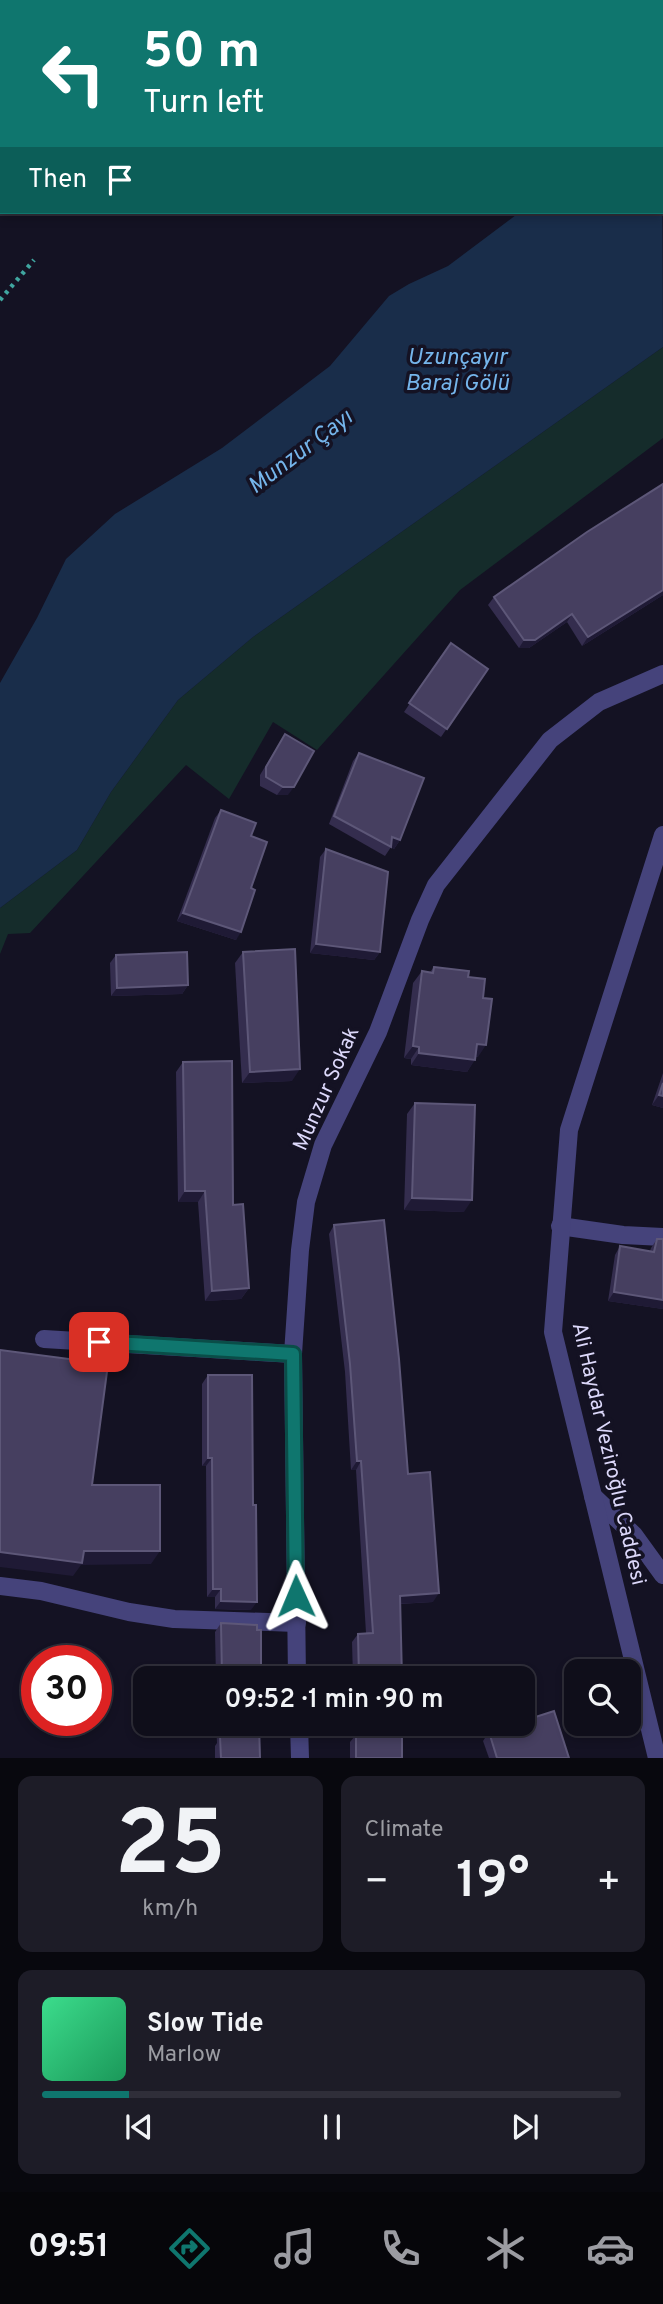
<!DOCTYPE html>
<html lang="en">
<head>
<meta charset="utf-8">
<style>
  :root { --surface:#0f0e1a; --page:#1d1c27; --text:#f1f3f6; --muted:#9b9ca2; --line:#2f2e39; --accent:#0f766e }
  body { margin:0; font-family:Overpass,sans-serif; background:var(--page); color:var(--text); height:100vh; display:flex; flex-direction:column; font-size:26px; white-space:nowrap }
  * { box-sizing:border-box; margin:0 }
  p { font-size:23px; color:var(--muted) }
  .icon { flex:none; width:38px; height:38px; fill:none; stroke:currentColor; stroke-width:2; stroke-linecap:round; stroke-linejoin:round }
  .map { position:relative; height:1758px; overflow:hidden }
  .drawer { display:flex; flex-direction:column; gap:18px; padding:18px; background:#08080e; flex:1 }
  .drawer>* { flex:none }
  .banner { position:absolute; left:0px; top:0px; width:663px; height:214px; box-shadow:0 4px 10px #0003,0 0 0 2px var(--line); background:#0f766e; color:#fff; overflow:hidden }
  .buttons { position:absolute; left:564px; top:1659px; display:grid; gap:14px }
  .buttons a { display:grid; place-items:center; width:77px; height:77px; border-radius:14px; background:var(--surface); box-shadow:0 4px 10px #0003,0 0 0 2px var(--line); font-size:35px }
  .speed { position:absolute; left:21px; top:1645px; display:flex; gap:14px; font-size:35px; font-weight:700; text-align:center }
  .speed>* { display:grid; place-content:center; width:91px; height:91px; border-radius:50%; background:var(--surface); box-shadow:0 4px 10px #0003,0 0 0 2px var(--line); line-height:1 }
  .speed .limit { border:10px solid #d22; background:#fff; color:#111 }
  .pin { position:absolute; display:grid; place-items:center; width:60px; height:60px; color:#fff; margin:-30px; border-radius:14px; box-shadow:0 4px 10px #0006 }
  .me { position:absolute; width:77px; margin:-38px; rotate:359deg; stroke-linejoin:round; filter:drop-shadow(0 0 5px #0008) }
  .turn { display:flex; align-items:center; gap:24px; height:147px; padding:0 28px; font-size:32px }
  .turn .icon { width:91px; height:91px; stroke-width:2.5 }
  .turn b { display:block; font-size:49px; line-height:60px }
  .then { display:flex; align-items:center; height:66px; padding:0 28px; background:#0003; gap:14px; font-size:26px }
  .big { font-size:52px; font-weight:600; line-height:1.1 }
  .drawer .widget { flex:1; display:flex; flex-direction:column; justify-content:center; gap:10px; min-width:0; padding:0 24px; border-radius:14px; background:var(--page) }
  .drawer .dial { align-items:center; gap:0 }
  .dial b { font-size:91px; line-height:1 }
  .song { display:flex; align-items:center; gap:21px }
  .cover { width:84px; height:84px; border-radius:10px; background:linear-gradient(135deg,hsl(150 70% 55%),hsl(150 70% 35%)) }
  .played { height:7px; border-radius:4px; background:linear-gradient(90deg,var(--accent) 15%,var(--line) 15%) }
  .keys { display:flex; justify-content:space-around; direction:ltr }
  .heat { display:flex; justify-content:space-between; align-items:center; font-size:38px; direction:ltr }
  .drawer .tiles { flex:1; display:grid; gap:18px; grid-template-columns:1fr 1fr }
  .widget:last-child { grid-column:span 2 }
  .trip { position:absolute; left:133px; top:1666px; width:402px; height:70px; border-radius:14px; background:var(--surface); box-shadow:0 4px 10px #0003,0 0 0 2px var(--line); font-weight:600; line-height:70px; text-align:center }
  .menu { display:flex; height:112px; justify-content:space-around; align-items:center; background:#06060a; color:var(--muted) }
  .menu .icon { width:49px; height:49px }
  .menu .on { color:var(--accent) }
  .menu b { font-size:32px; color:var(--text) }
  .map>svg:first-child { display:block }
  .green { fill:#152c2b }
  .water { fill:#192d4a }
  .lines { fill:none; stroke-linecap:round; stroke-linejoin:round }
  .path { stroke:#40a6a0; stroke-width:4.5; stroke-dasharray:3.5 5; stroke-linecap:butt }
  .service { stroke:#45437b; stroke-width:18 }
  .minor { stroke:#45437b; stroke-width:18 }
  .wall { fill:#342d4e }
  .shaded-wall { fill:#1f1a35 }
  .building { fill:#463f60; stroke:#5d5778; stroke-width:2 }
  .route-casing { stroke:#0a4d48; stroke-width:18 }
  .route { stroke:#0f766e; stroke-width:12 }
  .labels { text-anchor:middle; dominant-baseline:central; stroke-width:7; stroke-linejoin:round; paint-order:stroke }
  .street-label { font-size:21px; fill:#dcd8fa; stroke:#141223 }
  .water-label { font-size:23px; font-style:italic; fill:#75b5eb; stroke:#141223 }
</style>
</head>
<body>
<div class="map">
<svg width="663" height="1758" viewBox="0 0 663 1758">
  <rect width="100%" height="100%" fill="#141223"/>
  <path class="green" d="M663,347V438L460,590L317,750L273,722L229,799L186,765L30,933L8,934L0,954V908L77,850L111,792L178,700L253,637Z"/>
  <path class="water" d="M662,110L663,347L253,637L178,700L111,792L77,850L0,908V683L37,618L66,559L115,514L222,448L330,366L389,296L409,284L448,266L520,212H662Z"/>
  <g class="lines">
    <path class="path" d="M0,300L34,260"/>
    <g class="service">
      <path d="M560,1226L623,1235L663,1237"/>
      <path d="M44,1339L293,1354"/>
      <path d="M0,1586L41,1591L129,1612L174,1619L297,1623"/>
    </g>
    <g class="minor">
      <path d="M593,1496L634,1535L663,1575"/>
      <path d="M297,1678L293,1354L300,1250L306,1202L323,1145L378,1032L420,920L436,885L550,740L599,702L663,674"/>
      <path d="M299,1724L300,1758"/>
      <path d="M657,1758L553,1332L569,1130L663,835"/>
    </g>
  </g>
  <g class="wall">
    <path d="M663,484V595L582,646L567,622L529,648H519L488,605L494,597Z"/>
    <path d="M451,643L488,669L441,737L404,712Z"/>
    <path d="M285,734L288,795H277L260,786V775Z"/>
    <path d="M359,753L400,840L394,849L391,847L385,856L329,824L353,761Z"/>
    <path d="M221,810L251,836V888L236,940L177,921L215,818Z"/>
    <path d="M326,849L380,952L374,960L310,953L320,857Z"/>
    <path d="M243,952L292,1081L242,1083L235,963Z"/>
    <path d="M116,955L188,985L182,994L111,996L110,963Z"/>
    <path d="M434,967L468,977L483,998L478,1057H476L467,1072L411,1065V1059L404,1058L413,983L422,971L430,972Z"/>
    <path d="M183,1062L233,1205L249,1288L241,1299L205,1301L198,1202H178L176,1072Z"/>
    <path d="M663,1073V1108L652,1105Z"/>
    <path d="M415,1103L464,1212L404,1210L407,1114Z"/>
    <path d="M334,1225L408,1474L433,1602L400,1604L402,1678H353L352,1642L358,1634L366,1633L356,1470H351L345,1372L329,1234Z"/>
    <path d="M657,1239H663V1309L608,1301L615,1255L620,1246L650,1251L651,1248Z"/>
    <path d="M208,1375L251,1610L215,1609V1597H207L206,1466H202V1384Z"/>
    <path d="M221,1623L261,1678H216L215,1632Z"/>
    <path d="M216,1724H259L260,1758H215V1746L217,1743Z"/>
    <path d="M354,1724H402V1758H350V1742L355,1736Z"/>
    <path d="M489,1732L569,1758H489L483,1741Z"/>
  </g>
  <g class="shaded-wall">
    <path d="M663,590V595L582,646L588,637Z"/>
    <path d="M572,614L567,622L529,648H519L524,640Z"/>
    <path d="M283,787H294L288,795H277Z"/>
    <path d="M392,837L400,840L394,849L386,845Z"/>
    <path d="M183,913L241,932L236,940L177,921Z"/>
    <path d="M316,944L380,952L374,960L310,953Z"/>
    <path d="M188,985L182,994L111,996L117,988Z"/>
    <path d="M477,1044L486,1045L478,1057L469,1055Z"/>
    <path d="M413,1046L419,1047L411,1059L404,1058Z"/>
    <path d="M419,1053L475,1060L467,1072L411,1065Z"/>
    <path d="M300,1069L292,1081L242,1083L250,1072Z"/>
    <path d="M659,1095L663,1096V1108L652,1105Z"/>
    <path d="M185,1191H205L198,1202H178Z"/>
    <path d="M412,1198L472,1200L464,1212L404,1210Z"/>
    <path d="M249,1288L241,1299L205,1301L212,1291Z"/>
    <path d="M614,1292L663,1300V1309L608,1301Z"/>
    <path d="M208,1458H212L206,1466H202Z"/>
    <path d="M357,1461H361L356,1470H351Z"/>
    <path d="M160,1551L151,1564L81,1565L73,1576L0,1567V1552Z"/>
    <path d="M213,1589H221L215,1597H207Z"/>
    <path d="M439,1593L433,1602L394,1604L400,1596Z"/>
    <path d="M221,1601L257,1602L251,1610L215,1609Z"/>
  </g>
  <g class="building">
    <path d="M663,484V590L588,637L572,614L535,640H524L494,597L587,532Z"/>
    <path d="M451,643L488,669L447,729L409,703Z"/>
    <path d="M285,734L314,751L294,787H283L266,777V767Z"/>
    <path d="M359,753L424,778L400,840L392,837L391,847L334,816Z"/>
    <path d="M221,810L256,823L251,836L267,842L251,888L255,890L241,932L183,913Z"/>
    <path d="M326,849L388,872L380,952L316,944Z"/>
    <path d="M295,949L300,1069L250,1072L243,952Z"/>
    <path d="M187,952L188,985L117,988L116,955Z"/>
    <path d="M434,967L469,971L468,977L485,979L483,998L492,999L486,1045L477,1044L475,1060L419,1053V1047L413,1046L422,971L433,973Z"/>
    <path d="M232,1061L233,1205L243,1204L249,1288L212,1291L205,1191H185L183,1062Z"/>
    <path d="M663,1083V1096L659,1095Z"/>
    <path d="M415,1103L475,1105L472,1200L412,1198Z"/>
    <path d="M384,1220L399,1359L408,1474L430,1472L439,1593L400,1596L402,1678H359L358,1634L373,1633L361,1461H357L350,1364L334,1225Z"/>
    <path d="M657,1239H663V1300L614,1292L620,1246L654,1252Z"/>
    <path d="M0,1350L108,1364L92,1485H160V1551H84L82,1563L0,1552Z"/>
    <path d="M208,1375H252L253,1505H256L257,1602L221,1601V1589H213L212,1458H208Z"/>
    <path d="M221,1623L257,1625V1630H261V1678H222Z"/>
    <path d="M554,1711L569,1758H497L489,1732L516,1724H523V1721Z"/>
    <path d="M222,1724H259L260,1758H221L220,1737H223Z"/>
    <path d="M360,1724H402V1758H356V1734H360Z"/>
  </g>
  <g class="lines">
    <defs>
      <path id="route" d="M99,1342L293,1354L296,1596"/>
    </defs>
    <use href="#route" class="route-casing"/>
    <use href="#route" class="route"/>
  </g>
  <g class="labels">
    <g class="street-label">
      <text transform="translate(327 1089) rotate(-66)">Munzur Sokak</text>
      <text transform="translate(608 1454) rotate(77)">Ali Haydar Veziroğlu Caddesi</text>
    </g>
    <g class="water-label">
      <text x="457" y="358">Uzunçayır<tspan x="457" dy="26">Baraj Gölü</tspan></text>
      <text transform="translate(301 453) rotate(-37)">Munzur Çayı</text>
    </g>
  </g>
</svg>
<div class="buttons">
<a><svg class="icon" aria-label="search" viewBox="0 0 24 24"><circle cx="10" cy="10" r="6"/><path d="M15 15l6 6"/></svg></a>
</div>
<div class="speed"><div class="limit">30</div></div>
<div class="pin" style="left:99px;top:1342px;background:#d93025"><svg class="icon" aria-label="arrive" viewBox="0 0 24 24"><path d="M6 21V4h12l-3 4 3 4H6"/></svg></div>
<svg class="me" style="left:296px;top:1596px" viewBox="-20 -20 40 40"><path d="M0-17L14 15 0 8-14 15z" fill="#0f766e" stroke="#fff" stroke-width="4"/></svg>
<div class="trip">09:52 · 1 min · 90 m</div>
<div class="banner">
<div class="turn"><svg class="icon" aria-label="left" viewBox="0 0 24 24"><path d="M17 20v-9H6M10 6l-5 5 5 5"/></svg><div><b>50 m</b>Turn left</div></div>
<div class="then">Then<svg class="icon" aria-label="arrive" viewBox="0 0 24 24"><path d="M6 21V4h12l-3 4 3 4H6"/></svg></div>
</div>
</div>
<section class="drawer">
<div class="tiles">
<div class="widget dial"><b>25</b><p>km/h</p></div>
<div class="widget"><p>Climate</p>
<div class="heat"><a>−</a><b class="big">19°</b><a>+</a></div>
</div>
<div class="widget">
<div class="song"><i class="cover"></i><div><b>Slow Tide</b><p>Marlow</p></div></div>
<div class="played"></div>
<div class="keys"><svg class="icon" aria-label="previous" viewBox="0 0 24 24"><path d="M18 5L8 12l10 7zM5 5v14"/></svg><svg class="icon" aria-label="pause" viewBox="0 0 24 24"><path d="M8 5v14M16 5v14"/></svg><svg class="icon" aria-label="next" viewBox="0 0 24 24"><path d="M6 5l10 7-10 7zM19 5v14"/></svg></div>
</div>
</div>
</section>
<nav class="menu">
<b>09:51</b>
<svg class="icon on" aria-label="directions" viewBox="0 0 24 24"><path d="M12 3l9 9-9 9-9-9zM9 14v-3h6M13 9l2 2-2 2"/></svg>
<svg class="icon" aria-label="music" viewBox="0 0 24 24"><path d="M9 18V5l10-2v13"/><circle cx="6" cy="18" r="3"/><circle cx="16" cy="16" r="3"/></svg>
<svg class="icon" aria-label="phone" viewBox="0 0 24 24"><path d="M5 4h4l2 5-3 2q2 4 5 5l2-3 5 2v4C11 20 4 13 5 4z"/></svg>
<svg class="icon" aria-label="climate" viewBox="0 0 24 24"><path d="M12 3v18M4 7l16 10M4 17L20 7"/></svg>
<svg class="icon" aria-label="car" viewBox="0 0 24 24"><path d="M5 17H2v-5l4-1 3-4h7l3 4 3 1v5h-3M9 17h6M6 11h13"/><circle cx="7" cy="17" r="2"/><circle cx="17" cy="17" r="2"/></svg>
</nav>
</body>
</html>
